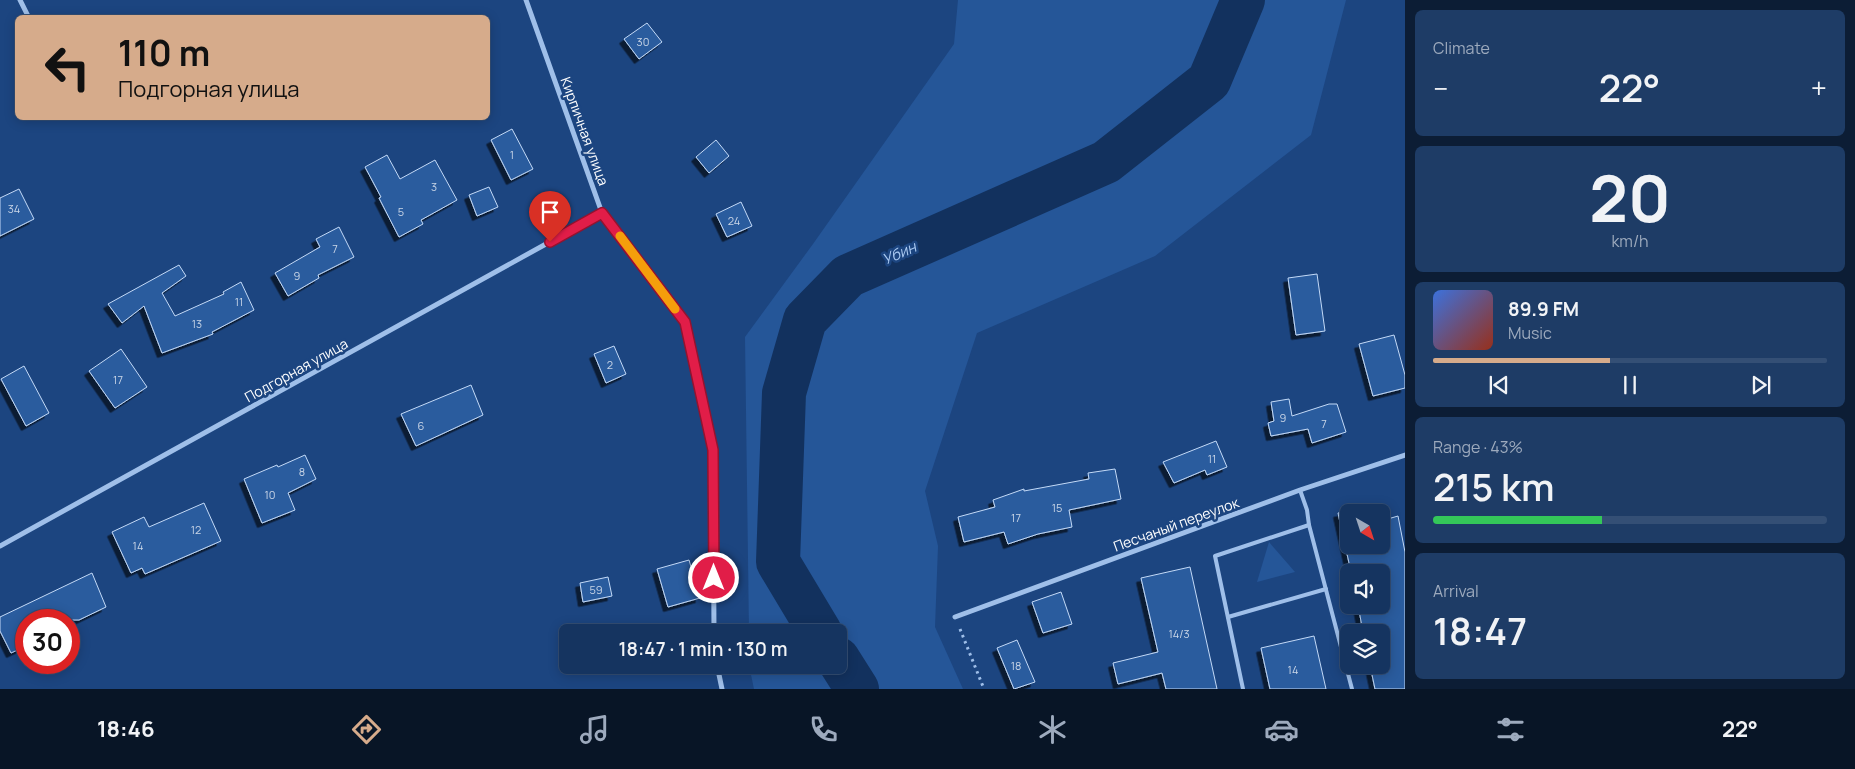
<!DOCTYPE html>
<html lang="en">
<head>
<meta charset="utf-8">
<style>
  :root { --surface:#153460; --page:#1e3c66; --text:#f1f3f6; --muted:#9daabd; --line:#344f75; --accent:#d6ab8b }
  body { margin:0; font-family:Manrope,sans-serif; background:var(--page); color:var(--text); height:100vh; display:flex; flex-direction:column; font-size:19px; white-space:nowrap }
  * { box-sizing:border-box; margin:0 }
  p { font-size:16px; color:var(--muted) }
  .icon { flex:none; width:28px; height:28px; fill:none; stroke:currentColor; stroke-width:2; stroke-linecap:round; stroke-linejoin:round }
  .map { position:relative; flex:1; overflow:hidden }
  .drawer { display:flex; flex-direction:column; gap:10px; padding:10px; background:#0c1d35; width:450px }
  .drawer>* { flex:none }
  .top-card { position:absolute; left:15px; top:15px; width:475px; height:105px; border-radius:8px; box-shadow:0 2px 12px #0003,0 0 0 1px var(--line); background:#d6ab8b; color:#111; overflow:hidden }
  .needle { width:32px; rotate:141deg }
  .controls { position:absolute; left:1340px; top:504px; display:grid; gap:10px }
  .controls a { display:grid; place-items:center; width:50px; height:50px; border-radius:8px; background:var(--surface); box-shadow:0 2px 12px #0003,0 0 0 1px var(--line); font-size:25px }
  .speed { position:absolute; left:15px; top:609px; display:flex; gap:10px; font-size:25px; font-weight:700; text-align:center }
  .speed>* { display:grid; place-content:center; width:65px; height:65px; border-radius:50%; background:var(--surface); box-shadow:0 2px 12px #0003,0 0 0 1px var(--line); line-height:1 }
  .speed .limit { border:8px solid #d22; background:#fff; color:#111 }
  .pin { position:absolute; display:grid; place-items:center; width:42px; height:42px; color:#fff; margin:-51px -21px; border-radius:50% 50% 50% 0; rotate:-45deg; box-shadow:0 0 5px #0007 }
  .pin .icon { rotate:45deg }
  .me { position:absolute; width:55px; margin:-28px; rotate:0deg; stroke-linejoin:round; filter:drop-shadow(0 0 4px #0008) }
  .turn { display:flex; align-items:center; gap:18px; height:105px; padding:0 20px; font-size:22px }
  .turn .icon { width:65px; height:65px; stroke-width:2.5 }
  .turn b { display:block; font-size:35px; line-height:42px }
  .big { font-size:38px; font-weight:600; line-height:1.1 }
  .drawer .widget { flex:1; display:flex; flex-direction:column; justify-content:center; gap:8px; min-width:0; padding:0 18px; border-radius:8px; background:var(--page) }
  .drawer .dial { align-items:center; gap:0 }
  .dial b { font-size:65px; line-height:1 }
  .song { display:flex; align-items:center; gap:15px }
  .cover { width:60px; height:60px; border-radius:8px; background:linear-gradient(135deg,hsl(220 70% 55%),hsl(10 70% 35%)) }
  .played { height:5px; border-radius:2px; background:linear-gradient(90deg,var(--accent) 45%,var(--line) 45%) }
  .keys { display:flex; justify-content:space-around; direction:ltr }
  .heat { display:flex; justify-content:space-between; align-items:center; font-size:28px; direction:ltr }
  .charge { height:8px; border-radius:4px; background:linear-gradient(90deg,#34c759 43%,var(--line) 0) }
  .trip { position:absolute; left:559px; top:624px; width:288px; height:50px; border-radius:8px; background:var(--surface); box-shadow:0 2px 12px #0003,0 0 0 1px var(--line); font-weight:600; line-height:50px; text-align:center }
  .menu { display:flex; height:80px; justify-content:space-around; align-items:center; background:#081526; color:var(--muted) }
  .menu .icon { width:35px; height:35px }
  .menu .active { color:var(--accent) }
  .menu b { font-size:22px; color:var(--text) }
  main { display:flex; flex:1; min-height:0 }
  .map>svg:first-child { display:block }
  .green { fill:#255698 }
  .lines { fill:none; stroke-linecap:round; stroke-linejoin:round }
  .river { stroke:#12315e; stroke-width:44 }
  .building { fill:#2b5b9e; stroke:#c3daf7; filter:url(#shadow) }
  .path { stroke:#9fbfe9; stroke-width:3; stroke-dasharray:2.5 4; stroke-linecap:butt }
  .service { stroke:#9fbfe9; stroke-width:4 }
  .minor { stroke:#9fbfe9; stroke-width:5 }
  .route-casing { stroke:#92132f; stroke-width:12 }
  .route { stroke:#e11d48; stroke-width:9 }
  .slow { stroke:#f59e0b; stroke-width:9 }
  .labels { text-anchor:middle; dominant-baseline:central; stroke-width:5; stroke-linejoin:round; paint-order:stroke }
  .number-label { font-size:11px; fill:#cad6e7 }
  .street-label { font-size:14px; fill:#fff; stroke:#1c4580 }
  .water-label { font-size:15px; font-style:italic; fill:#aac9f1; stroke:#1c4580 }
</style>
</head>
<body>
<main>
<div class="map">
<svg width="1405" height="689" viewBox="0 0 1405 689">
  <defs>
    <filter id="shadow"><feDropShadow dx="-4.5" dy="4.5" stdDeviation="0" flood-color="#0009"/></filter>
  </defs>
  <rect width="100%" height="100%" fill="#1c4580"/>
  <g class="green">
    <path d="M958,0H1346L1311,135L1155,256L977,333L925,491L938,546L935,627L963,689H754L749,665H838V632H749L745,337L813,244L954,44Z"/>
    <path d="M1269,542L1295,572L1257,582Z"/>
  </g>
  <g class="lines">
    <g class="river">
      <path d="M820,632L778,562L784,393L805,320L848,276L1106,162L1209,81L1243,0"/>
      <path d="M838,659L857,689"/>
    </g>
  </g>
  <g class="building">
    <path d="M647,23L662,42L639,59L624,39Z"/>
    <path d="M512,129L533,169L511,180L491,140Z"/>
    <path d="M716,140L729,156L709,173L696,157Z"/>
    <path d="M387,155L400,179L435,160L457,200L421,220L423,224L399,237L379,198L381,197L365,167Z"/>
    <path d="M489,187L498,207L477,216L469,195Z"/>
    <path d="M19,189L34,219L0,236V198Z"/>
    <path d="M741,202L752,226L727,237L716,214Z"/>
    <path d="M339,227L354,257L318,275L319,278L288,296L275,273L320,247L316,239Z"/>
    <path d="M179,265L186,276L162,293L175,316L224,294L223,292L241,282L254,310L212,332L213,334L162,353L144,306L122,323L108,304Z"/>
    <path d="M1317,274L1325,331L1296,335L1288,278Z"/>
    <path d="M1394,335L1405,375V388L1373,396L1359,344Z"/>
    <path d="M614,346L626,374L606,383L594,354Z"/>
    <path d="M121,349L147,387L115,408L89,371Z"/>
    <path d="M24,366L49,413L26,426L1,379Z"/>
    <path d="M471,385L483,415L416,446L401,414Z"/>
    <path d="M1289,399L1292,416L1329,404H1337L1346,432L1312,443L1308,429L1271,436L1268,423L1274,421L1271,402Z"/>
    <path d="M1216,441L1227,467L1207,475L1205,470L1174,483L1163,462Z"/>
    <path d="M305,455L316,479L288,493L295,510L262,523L244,479L277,465L278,467Z"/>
    <path d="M1115,469L1121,499L1069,510L1072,527L1038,534L1008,544L1004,532L964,542L958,517L995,507L993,500L1024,489V491L1089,479L1088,473Z"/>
    <path d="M204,503L221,541L145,574L142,568L131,573L112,532L144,517L149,527Z"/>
    <path d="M1369,507L1371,512H1349V545H1381V521L1398,516L1405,552V689H1375L1370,665H1381V632H1363L1358,605H1381V572H1351L1338,513Z"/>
    <path d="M689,560L700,598L668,607L657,569Z"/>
    <path d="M1190,567L1217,689H1166L1162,673L1118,684L1113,663L1158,652L1141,578Z"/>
    <path d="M92,573L106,607L79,620H26V646L11,653L0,631V617Z"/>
    <path d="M608,577L612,596L583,602L580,583Z"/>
    <path d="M1061,592L1072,624L1043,633L1032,602Z"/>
    <path d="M1314,636L1326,689H1270L1261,648Z"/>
    <path d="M1017,640L1035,682L1014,689L997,648Z"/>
  </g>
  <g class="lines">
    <path class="path" d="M960,629L984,689"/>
    <g class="service">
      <path d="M1300,490L1307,510L1309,525L1352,689"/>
      <path d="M1228,617L1326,589"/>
      <path d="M1243,689L1215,556L1309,525"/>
    </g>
    <g class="minor">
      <path d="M20,0L29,18"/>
      <path d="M526,0L602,213L685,322L713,450L714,632"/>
      <path d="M0,546L602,213"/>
      <path d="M955,617L1300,490L1405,455"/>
      <path d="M717,665L722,689"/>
    </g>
  </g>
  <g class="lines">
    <defs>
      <path id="route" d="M550,242L602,213L685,322L713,450L714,578"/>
    </defs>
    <use href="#route" class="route-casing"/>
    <use href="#route" class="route"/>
    <path class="slow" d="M620,236L675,309"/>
  </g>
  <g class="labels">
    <g class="number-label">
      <text x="643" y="41">30</text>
      <text x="512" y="154">1</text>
      <text x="434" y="186">3</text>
      <text x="14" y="208">34</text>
      <text x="401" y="211">5</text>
      <text x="734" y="220">24</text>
      <text x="335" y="248">7</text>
      <text x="297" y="275">9</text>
      <text x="239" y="301">11</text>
      <text x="197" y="323">13</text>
      <text x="610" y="364">2</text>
      <text x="118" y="379">17</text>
      <text x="1283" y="417">9</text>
      <text x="1324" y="423">7</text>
      <text x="421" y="425">6</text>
      <text x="1212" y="458">11</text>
      <text x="302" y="471">8</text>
      <text x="270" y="494">10</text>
      <text x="1057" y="507">15</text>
      <text x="1016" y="517">17</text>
      <text x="196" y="529">12</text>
      <text x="138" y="545">14</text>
      <text x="596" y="589">59</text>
      <text x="1179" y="633">14/3</text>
      <text x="1016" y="665">18</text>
      <text x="1293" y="669">14</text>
    </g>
    <g class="street-label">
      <text transform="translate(585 131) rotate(70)">Кирпичная улица</text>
      <text transform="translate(296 370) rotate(-29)">Подгорная улица</text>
      <text transform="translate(1176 524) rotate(-20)">Песчаный переулок</text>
    </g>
    <g class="water-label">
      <text transform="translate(899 253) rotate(-24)">Убин</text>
    </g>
  </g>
</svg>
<div class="controls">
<a><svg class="needle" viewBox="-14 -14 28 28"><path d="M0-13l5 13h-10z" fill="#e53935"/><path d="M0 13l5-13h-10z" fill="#9daabd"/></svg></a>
<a><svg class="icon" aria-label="sound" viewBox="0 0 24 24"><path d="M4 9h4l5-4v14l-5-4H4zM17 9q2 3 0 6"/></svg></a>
<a><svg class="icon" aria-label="layers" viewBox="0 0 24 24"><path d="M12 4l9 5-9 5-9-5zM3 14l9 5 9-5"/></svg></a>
</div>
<div class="speed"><div class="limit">30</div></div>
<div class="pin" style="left:550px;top:242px;background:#d93025"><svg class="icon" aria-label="arrive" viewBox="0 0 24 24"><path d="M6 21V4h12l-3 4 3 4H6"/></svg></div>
<svg class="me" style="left:714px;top:578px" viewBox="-20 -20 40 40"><circle r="17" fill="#e11d48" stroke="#fff" stroke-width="3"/><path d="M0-11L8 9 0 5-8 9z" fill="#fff"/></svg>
<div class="trip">18:47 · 1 min · 130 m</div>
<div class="top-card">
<div class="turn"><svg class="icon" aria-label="left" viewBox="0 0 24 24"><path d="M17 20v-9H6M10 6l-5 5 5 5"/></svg><div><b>110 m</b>Подгорная улица</div></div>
</div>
</div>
<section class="drawer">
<div class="widget"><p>Climate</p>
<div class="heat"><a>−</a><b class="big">22°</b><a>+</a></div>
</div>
<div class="widget dial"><b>20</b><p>km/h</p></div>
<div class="widget">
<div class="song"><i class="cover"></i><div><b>89.9 FM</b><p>Music</p></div></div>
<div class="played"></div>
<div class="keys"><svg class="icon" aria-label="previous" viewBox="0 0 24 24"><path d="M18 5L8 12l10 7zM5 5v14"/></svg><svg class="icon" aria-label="pause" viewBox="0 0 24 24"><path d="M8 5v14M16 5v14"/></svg><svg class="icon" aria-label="next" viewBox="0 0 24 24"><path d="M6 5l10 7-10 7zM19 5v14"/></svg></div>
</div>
<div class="widget"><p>Range · 43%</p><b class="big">215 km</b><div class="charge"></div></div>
<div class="widget"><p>Arrival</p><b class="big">18:47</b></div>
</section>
</main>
<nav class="menu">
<b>18:46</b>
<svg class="icon active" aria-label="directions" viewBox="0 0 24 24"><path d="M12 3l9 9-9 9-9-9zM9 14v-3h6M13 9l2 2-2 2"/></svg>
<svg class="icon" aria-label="music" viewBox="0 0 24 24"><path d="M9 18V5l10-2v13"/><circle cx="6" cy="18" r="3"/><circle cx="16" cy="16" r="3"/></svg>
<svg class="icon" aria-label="phone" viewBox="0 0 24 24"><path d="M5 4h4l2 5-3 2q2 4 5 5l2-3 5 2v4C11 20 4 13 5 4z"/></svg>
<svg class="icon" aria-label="climate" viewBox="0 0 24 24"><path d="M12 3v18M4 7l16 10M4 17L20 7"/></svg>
<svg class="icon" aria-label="car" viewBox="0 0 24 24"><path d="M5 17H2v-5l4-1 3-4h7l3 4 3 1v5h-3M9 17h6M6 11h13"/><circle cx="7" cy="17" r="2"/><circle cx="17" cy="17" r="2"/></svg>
<svg class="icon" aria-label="filters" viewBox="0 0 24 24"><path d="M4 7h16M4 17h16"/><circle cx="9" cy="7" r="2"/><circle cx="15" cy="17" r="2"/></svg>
<b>22°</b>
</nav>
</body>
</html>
